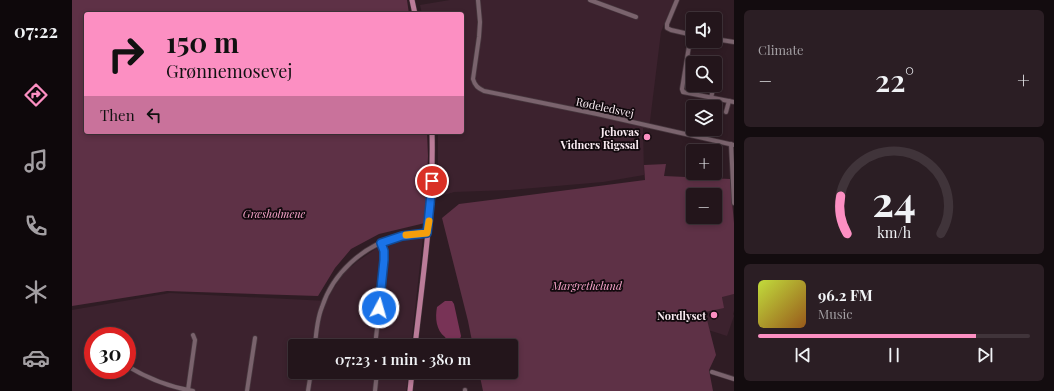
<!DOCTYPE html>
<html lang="en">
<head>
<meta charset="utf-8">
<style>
  :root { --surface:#23151b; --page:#2b1e24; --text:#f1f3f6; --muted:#a39fa3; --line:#40343a; --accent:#fc8fc2 }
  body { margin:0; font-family:"Playfair Display",serif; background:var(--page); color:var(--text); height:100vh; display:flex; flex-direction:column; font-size:15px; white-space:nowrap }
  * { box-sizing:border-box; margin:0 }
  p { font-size:13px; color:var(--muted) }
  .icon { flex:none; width:22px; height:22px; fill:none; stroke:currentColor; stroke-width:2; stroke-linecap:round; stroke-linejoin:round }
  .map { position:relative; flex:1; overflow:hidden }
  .panel { display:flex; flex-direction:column; gap:10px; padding:10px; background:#130c0f; width:320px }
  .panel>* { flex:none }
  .hud { position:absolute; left:12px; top:12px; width:380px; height:122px; border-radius:4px; box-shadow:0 2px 6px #0003,0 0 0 1px var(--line); background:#fc8fc2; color:#111; overflow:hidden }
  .controls { position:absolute; left:614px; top:12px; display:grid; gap:8px }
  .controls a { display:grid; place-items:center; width:36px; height:36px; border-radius:4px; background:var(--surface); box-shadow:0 2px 6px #0003,0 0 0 1px var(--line); font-size:20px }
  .speed { position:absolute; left:12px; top:327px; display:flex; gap:8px; font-size:20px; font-weight:700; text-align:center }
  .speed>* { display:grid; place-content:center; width:52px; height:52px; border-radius:50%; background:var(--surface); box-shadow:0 2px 6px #0003,0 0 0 1px var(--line); line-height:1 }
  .speed .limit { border:6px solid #d22; background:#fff; color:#111 }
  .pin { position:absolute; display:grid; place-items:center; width:34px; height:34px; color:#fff; margin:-17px; border:2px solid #fff; border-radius:50%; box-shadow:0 1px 4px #0007 }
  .me { position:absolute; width:44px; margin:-22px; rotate:6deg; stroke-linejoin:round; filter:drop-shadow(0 0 3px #0008) }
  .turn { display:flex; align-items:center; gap:14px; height:84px; padding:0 16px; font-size:18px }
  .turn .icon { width:52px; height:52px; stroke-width:2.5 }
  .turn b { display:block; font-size:28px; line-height:34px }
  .then { display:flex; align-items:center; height:38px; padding:0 16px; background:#0003; gap:8px; font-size:15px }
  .big { font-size:30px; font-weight:600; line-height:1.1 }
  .panel .card { flex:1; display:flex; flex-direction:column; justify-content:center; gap:6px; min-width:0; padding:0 14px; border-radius:6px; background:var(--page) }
  .panel .dial { align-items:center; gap:0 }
  .dial svg { height:104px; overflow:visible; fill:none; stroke:var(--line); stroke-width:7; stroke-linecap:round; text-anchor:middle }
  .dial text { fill:var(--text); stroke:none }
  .song { display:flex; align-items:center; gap:12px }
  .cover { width:48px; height:48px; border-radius:6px; background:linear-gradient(135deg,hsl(70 70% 55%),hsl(30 70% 35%)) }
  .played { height:4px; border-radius:2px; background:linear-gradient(90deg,var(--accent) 80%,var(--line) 80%) }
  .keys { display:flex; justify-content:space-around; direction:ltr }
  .heat { display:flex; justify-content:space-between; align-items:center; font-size:22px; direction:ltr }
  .trip { position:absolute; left:216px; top:339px; width:230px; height:40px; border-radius:4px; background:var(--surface); box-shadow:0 2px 6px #0003,0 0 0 1px var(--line); font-weight:600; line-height:40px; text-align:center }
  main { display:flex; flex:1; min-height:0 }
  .menu { display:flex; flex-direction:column; width:72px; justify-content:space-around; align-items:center; background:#0e080b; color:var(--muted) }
  .menu .icon { width:28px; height:28px }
  .menu .active { color:var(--accent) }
  .menu b { font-size:18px; color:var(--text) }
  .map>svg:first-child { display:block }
  .built { fill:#3c222e; fill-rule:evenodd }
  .green { fill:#5e3146; fill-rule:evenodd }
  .water { fill:#783356 }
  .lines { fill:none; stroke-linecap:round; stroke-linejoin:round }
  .minor-casing { stroke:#48383f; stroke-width:5.5 }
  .major-casing { stroke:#48383f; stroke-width:6 }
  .minor { stroke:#7a636d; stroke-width:4 }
  .major { stroke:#bb7c99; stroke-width:5 }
  .route-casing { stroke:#114b97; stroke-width:10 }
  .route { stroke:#1a73e8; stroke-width:7 }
  .slow { stroke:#f59e0b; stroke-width:7 }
  .poi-dot { fill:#fc8fc2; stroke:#11090d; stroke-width:1.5 }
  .labels { text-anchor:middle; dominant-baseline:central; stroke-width:3.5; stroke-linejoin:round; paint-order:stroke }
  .street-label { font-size:11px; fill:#f8eaf0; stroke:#11090d }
  .poi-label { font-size:11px; font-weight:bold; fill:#f8eaf0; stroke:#11090d; text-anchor:end }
  .park-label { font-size:11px; font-style:italic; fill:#f7a4ca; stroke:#11090d }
</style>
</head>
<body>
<main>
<nav class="menu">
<b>07:22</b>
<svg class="icon active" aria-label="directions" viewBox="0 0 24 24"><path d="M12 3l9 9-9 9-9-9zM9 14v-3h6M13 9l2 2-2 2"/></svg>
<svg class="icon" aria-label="music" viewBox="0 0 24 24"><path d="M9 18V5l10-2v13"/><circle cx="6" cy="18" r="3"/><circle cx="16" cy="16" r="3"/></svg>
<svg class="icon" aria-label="phone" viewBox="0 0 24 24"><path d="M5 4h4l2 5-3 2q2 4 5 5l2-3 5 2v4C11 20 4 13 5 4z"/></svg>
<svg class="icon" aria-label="climate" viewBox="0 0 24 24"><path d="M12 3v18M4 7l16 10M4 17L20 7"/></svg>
<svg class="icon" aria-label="car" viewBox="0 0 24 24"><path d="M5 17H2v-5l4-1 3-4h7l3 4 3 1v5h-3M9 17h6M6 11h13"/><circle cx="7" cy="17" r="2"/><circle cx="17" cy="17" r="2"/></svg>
</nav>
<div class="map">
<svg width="662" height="391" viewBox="0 0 662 391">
  <rect width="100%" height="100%" fill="#2f1c24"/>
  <g class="built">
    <path d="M378,0H602L589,32L577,129L571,128L572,175L531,182L438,190L382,192L366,197V132H390V14H350L348,5Z"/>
    <path d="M351,237L339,346H223V372H337L334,391H0V310L98,293L255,301L261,289L274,271L286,261L305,248L328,240ZM21,336H55V370H21Z"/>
    <path d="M662,294V311L661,314L662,316L655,336L624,326L622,314L651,307L650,296Z"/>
  </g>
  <g class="green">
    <path d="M0,0H335L337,14H14V132H355L356,156L353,223L307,234L279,249L263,268L246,296L95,291L0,306Z"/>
    <path d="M594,164L592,176L658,179L662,223V294L650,297L652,308L633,312L644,355L637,370L641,391H411L407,372H439V346H401L396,321L370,218L387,204L573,180L572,165ZM621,195H643V217H621Z"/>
  </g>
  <path class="water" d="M373,301H380L382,304L389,336L388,339C385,339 381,341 378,341C378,341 373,338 373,337C364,330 363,318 365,307Z"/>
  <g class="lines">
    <defs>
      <g id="minor">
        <path d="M406,0L408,22L407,37L401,79C403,86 406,88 412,91L525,114L662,145"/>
        <path d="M518,0L564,17"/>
        <path d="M605,0L595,24V28L599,30L621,35"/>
        <path d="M619,34L610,89L611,92L662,102"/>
        <path d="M643,39L662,42"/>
        <path d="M643,80L644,75"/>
        <path d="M639,98L642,85"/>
        <path d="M654,112L657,101"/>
        <path d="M659,144L662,203"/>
        <path d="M243,346C244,333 245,319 250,307C261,273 291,246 325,237C335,234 345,234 355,233"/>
        <path d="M303,346L313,260L312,251L309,243"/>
        <path d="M55,366C75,378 97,387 121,391"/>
        <path d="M640,372L662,379"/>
        <path d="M116,390L123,340L121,335"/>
        <path d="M393,390V391"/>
        <path d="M175,391L183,338"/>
        <path d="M236,391L239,372"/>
        <path d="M303,391L305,372"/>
      </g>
      <g id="major">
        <path d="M340,0L343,14"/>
        <path d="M343,346C351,275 362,204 360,132"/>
        <path d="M338,391L340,372"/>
      </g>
    </defs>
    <use href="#minor" class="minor-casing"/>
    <use href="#major" class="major-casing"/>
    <use href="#minor" class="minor"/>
    <use href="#major" class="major"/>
  </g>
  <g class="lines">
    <defs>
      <path id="route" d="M307,308L312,260V251L309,243L330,236L355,233L358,204L360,181"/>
    </defs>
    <use href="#route" class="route-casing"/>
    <use href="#route" class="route"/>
    <path class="slow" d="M334,235L355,233L357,221"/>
  </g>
  <g class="poi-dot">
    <circle cx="575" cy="137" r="4"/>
    <circle cx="642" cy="315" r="4"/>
  </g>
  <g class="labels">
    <g class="street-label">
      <text transform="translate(533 107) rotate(12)">Rødeledsvej</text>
    </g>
    <g class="poi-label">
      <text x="567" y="131">Jehovas<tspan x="567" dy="13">Vidners Rigssal</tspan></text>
      <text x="634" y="315">Nordlyset</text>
    </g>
    <g class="park-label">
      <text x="202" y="213">Græsholmene</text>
      <text x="515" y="285">Margrethelund</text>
    </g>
  </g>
</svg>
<div class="controls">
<a><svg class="icon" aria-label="sound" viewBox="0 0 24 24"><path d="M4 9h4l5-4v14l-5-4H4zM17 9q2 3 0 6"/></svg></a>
<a><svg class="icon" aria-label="search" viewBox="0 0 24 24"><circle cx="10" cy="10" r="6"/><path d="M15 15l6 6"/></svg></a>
<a><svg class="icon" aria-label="layers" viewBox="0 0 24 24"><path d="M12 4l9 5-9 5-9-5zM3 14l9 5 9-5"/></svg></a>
<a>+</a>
<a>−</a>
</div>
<div class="speed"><div class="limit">30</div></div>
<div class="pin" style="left:360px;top:181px;background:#d93025"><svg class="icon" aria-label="arrive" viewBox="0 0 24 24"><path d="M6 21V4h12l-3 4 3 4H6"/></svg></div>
<svg class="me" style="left:307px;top:308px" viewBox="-20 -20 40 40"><circle r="17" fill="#1a73e8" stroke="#fff" stroke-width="3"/><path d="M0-11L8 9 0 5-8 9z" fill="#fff"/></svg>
<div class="trip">07:23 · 1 min · 380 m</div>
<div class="hud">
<div class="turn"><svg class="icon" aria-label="right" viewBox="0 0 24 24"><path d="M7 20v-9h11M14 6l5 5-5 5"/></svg><div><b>150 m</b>Grønnemosevej</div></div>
<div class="then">Then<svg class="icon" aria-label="left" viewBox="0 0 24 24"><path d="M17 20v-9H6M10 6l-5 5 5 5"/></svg></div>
</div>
</div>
<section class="panel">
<div class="card"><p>Climate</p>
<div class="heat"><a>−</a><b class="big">22°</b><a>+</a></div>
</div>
<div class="card dial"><svg viewBox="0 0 100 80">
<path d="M14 69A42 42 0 1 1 86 69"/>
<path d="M14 69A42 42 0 0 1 9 40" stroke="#fc8fc2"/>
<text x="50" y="56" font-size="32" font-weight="700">24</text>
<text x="50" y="72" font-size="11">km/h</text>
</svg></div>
<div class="card">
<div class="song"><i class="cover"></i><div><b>96.2 FM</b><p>Music</p></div></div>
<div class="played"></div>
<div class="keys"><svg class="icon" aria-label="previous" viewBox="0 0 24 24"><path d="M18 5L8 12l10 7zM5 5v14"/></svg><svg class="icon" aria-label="pause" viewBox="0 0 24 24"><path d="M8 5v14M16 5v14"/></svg><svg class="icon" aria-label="next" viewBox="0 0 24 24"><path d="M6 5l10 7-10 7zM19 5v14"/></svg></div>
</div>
</section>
</main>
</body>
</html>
